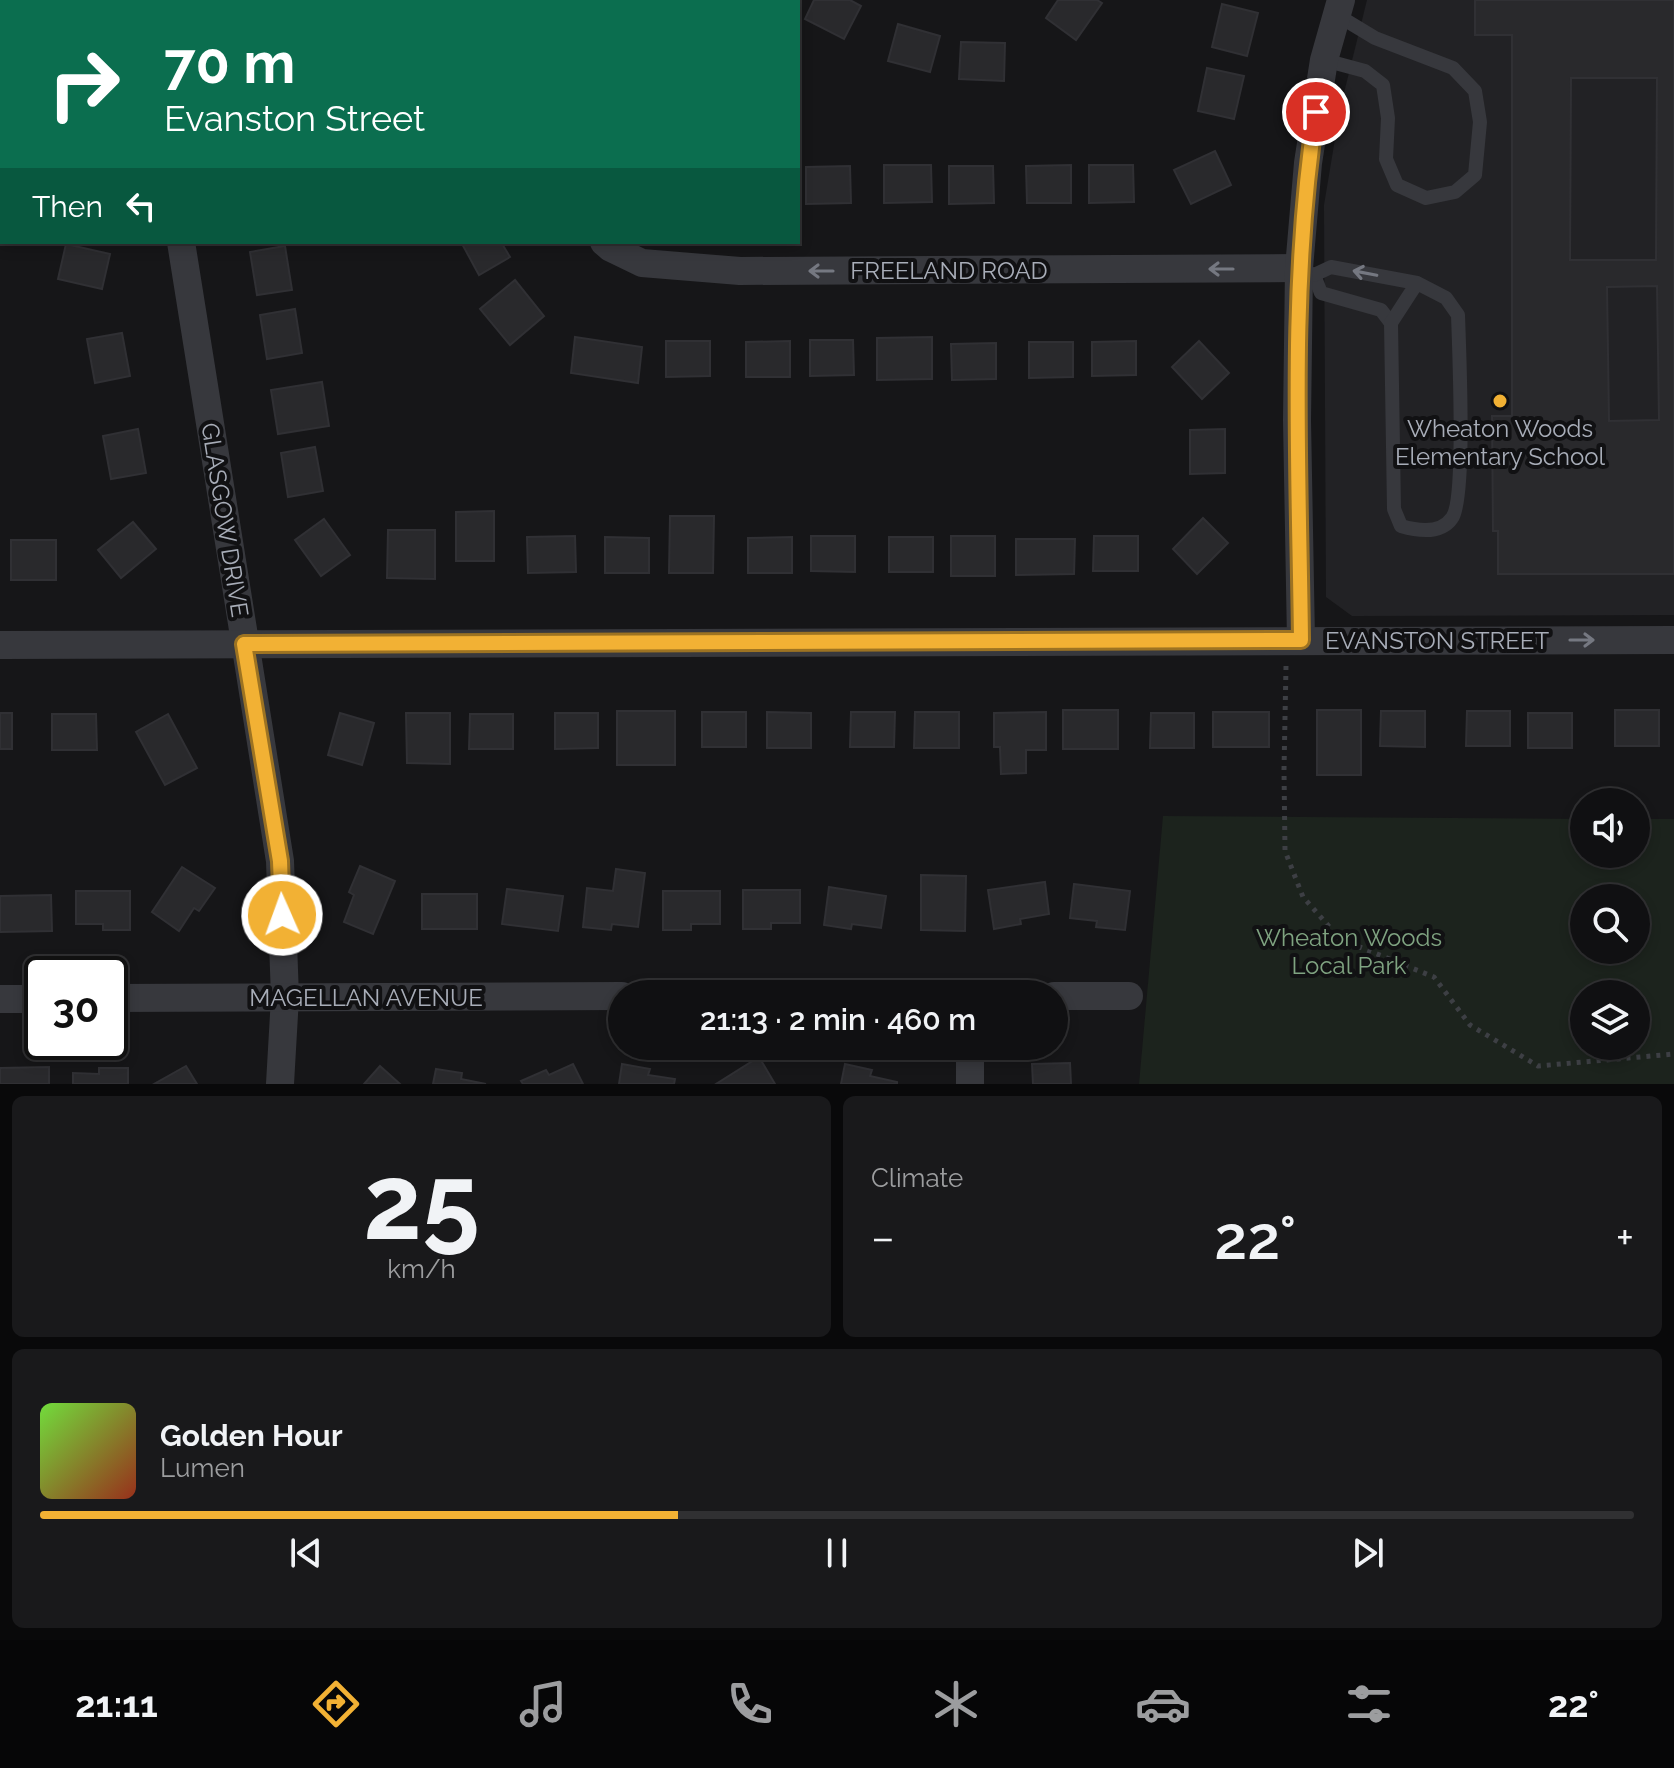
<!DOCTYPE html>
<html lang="en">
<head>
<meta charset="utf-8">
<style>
  :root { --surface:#101012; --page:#19191b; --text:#f1f3f6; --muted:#9c9d9f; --line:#303032; --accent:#f2b134 }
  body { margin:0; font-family:Raleway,sans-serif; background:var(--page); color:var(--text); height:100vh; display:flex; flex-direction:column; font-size:30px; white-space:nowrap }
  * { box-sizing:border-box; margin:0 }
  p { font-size:26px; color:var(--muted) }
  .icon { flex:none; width:44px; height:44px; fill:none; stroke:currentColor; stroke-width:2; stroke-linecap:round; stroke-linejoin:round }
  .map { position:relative; height:1084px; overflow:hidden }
  .drawer { display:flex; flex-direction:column; gap:12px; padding:12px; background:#09090a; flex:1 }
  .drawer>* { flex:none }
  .banner { position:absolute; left:0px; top:0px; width:800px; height:244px; box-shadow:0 4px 12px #0003,0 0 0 2px var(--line); background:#0b6e4f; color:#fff; overflow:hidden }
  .controls { position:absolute; left:1570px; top:788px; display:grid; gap:16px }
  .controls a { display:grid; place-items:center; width:80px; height:80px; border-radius:50%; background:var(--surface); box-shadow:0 4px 12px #0003,0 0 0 2px var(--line); font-size:40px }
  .speed { position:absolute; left:24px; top:956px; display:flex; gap:16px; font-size:40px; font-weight:700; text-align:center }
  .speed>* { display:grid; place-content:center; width:104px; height:104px; border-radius:50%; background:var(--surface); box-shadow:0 4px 12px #0003,0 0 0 2px var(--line); line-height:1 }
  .speed .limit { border:4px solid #111; border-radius:12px; background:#fff; color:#111 }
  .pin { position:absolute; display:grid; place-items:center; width:68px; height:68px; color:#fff; margin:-34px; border:4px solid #fff; border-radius:50%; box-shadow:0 2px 8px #0007 }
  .me { position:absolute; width:88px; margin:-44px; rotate:358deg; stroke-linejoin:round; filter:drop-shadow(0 0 6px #0008) }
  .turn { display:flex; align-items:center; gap:28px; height:168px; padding:0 32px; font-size:36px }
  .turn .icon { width:104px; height:104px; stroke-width:2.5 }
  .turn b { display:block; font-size:56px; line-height:68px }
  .then { display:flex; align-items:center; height:76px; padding:0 32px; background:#0003; gap:16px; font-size:30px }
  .big { font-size:60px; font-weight:600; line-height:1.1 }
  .drawer .tile { flex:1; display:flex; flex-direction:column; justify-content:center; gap:12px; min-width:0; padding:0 28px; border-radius:12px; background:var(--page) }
  .drawer .dial { align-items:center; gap:0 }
  .dial b { font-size:104px; line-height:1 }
  .song { display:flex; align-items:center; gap:24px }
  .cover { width:96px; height:96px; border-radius:12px; background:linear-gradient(135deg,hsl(100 70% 55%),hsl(10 70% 35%)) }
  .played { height:8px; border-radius:4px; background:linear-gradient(90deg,var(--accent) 40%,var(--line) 40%) }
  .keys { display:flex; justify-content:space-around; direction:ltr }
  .heat { display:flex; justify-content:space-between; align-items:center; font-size:44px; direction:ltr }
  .drawer .tiles { flex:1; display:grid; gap:12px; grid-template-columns:1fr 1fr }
  .tile:last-child { grid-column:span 2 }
  .trip { position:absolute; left:608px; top:980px; width:460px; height:80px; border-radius:40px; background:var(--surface); box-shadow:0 4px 12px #0003,0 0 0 2px var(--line); font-weight:600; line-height:80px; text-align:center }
  .menu { display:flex; height:128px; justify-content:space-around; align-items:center; background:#060607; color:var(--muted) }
  .menu .icon { width:56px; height:56px }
  .menu .on { color:var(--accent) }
  .menu b { font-size:36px; color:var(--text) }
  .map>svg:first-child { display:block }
  .built { fill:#222225 }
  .green { fill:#1c231d; fill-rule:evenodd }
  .building { fill:#29292c; stroke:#303034; stroke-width:2; fill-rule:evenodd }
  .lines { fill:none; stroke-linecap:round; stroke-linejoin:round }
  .path { stroke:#3d3f44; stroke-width:5; stroke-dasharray:4 6; stroke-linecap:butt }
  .service { stroke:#37383d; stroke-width:14 }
  .minor { stroke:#37383d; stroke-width:28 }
  .oneway { stroke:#757881 }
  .route-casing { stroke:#9d7322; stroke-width:20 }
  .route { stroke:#f2b134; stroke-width:14 }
  .poi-dot { fill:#f2b134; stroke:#111113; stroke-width:3 }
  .labels { text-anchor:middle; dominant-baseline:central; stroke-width:8; stroke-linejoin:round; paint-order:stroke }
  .street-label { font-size:24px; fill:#a8adb8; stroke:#111113 }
  .poi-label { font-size:24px; fill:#a8adb8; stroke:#111113 }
  .park-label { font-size:24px; fill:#7fa381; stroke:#111113 }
</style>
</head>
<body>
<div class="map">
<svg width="1674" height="1084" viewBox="0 0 1674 1084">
  <rect width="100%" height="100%" fill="#161618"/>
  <path class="built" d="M1367,0H1674V615L1352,616L1326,597L1324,205L1340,109Z"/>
  <path class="green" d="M1163,816L1584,819V854H1636V819H1674V1084H1139ZM1584,898H1636V950H1584ZM1584,994H1636V1046H1584Z"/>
  <g class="building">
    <path d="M36,0H84L86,2H32Z"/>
    <path d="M814,0H850L861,6L844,39L805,19Z"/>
    <path d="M1058,0H1097L1102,3L1076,40L1046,18Z"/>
    <path d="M1475,0H1674V574H1498V531H1493L1492,416H1512V35H1475ZM1571,78H1657L1656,260H1570ZM1657,286L1659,420L1609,421L1607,287Z"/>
    <path d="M1222,4L1258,13L1247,56L1212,47Z"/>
    <path d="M898,24L940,36L930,72L888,61Z"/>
    <path d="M961,42L1005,43L1004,81L959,79Z"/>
    <path d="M1207,68L1244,76L1234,119L1198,111Z"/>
    <path d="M1215,151L1231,185L1191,204L1174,170Z"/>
    <path d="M884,165H931L932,202L884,203Z"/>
    <path d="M1071,165V203H1027L1026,166Z"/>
    <path d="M1089,165H1133L1134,202L1089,203Z"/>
    <path d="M850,166L851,203L806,204V167Z"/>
    <path d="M949,166H993L994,203L949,204Z"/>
    <path d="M461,242H501L510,257L479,275Z"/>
    <path d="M66,244L110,254L102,289L58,279Z"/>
    <path d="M285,246L292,290L257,295L250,252Z"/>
    <path d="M515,280L544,316L510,345L480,309Z"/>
    <path d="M295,309L302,353L267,359L260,315Z"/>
    <path d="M122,333L130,376L95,383L87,339Z"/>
    <path d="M575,337L642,347L638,383L571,373Z"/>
    <path d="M932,337V379L877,380V338Z"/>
    <path d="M810,340H853L854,375L810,376Z"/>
    <path d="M666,341H710V376L666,377Z"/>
    <path d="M790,341V377H746V342Z"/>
    <path d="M1136,341V375L1092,376V342Z"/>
    <path d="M1199,341L1229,373L1202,399L1172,367Z"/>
    <path d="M1029,342H1073V377L1029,378Z"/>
    <path d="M996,343V379L952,380L951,344Z"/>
    <path d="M322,382L329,426L278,434L271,390Z"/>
    <path d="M138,429L146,473L111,479L103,436Z"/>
    <path d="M1225,429V473L1190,474V430Z"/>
    <path d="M315,447L323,491L288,497L281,453Z"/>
    <path d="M494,511V561H456V512Z"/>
    <path d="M670,516H714L713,573H669Z"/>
    <path d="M1203,518L1228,543L1197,574L1173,549Z"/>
    <path d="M324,519L350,555L321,576L295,540Z"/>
    <path d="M133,522L156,549L121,578L98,550Z"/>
    <path d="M388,530H435V579L387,578Z"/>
    <path d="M575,536L576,572L528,573L527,537Z"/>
    <path d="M811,536H855V572L811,571Z"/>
    <rect x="951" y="536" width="44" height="40"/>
    <path d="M1094,536H1138V571H1093Z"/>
    <path d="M605,537L649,538V573H605Z"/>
    <path d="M792,537V573H748V538Z"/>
    <rect x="889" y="537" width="44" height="35"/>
    <path d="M1016,539H1075L1074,574L1016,575Z"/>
    <rect x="11" y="540" width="45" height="40"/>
    <rect x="1063" y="710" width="55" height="39"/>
    <rect x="1317" y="710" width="44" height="65"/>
    <rect x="1615" y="710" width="44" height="36"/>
    <rect x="617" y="711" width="58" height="54"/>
    <path d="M1381,711H1425V747L1380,746Z"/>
    <path d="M1467,711H1510V746H1466Z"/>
    <rect x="702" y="712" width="44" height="35"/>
    <path d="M767,712L811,713V748H767Z"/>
    <path d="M851,712H895L894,747H850Z"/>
    <path d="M915,712H959V748H914Z"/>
    <path d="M1046,712V750H1026V773L1001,774L1000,747H994V713Z"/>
    <rect x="1213" y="712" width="56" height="35"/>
    <rect x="0" y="713" width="12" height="36"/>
    <path d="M340,713L374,723L362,765L328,755Z"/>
    <path d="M406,713H450V764L407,763Z"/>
    <path d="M555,713H598V748L555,749Z"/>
    <path d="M1151,713H1194V748H1150Z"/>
    <rect x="1528" y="713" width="44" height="35"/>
    <path d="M52,714H96L97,750H52Z"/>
    <path d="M168,714L197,768L165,785L136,732Z"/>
    <path d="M470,714H513V749H469Z"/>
    <path d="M360,866L395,881L373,934L344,922L354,895L349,892Z"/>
    <path d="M182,867L215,888L199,911L194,908L179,931L152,912Z"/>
    <path d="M616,869L645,873L638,927L612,924L611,930L583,927L587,888L613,891Z"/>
    <path d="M921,875L966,876L965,931L921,930Z"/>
    <path d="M1045,882L1049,914L1020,919L1021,924L994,929L988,890Z"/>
    <path d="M1074,884L1130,891L1125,930L1096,927L1097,921L1070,918Z"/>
    <path d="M829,887L886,896L881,928L852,924L851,929L824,925Z"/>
    <path d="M507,889L563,896L558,931L502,924Z"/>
    <path d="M743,890H800V923H771V929H743Z"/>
    <path d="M76,891H130V930H103V924H76Z"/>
    <path d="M663,891H720V924H691V930H663Z"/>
    <rect x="422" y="894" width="55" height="35"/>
    <path d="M51,895L52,931L0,932V896Z"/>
    <path d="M759,1057L775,1084H716Z"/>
    <path d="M1070,1063L1071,1084H1033L1032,1064Z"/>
    <path d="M573,1064L583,1084H523L521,1081L546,1070L549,1075Z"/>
    <path d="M622,1064L650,1069L648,1075L675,1079L674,1084H619Z"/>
    <path d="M845,1064L872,1070L870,1076L897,1082V1084H841Z"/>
    <path d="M186,1066L197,1084H154Z"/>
    <path d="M380,1066L400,1084H364Z"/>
    <path d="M49,1067V1084H0V1068Z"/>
    <path d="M99,1068H128V1084H73V1073L99,1074Z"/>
    <path d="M436,1069L462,1073L461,1079L486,1084H433Z"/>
  </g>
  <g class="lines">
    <path class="path" d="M1286,666L1284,770L1285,851L1303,897L1340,939L1434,977L1470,1025L1538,1066L1674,1054"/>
    <g class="service">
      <path d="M1324,60L1365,71L1383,85L1388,118L1386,159L1397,185L1426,198L1455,192L1475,175L1480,122L1475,91L1453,68L1375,38L1337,15"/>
      <path d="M1307,272L1314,275L1321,293L1381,310L1391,323"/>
      <path d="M1314,275L1331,267L1417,283L1446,298L1458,315C1459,347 1466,500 1452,518C1441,534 1418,531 1401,526L1394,509L1391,323L1417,283"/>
    </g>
    <g class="minor">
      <path d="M449,0L450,2"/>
      <path d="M220,2L223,0"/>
      <path d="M408,2L411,0"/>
      <path d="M0,139L2,138"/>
      <path d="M0,194L2,193"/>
      <path d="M181,242L280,861L285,997L280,1084"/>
      <path d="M604,242L611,248L642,263L740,271L1299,268"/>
      <path d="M1301,640L1297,420L1299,268L1308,163L1324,60L1341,0"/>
      <path d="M0,645L1674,640"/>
      <path d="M1054,996H1129"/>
      <path d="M110,998L622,996"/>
      <path d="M0,999H42"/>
      <path d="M970,1084V1046"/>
    </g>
  </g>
  <defs><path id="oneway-shaft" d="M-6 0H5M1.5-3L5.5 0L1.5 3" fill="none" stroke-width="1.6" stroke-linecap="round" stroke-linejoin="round" transform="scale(2)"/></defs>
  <g class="oneway">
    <use href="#oneway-shaft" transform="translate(1221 269) rotate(180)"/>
    <use href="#oneway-shaft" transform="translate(821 271) rotate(180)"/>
    <use href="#oneway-shaft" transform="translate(1365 273) rotate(-169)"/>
    <use href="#oneway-shaft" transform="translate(1582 640)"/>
  </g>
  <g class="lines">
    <defs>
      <path id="route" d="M282,915L280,861L244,644L1301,640C1299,464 1289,286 1316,112"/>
    </defs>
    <use href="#route" class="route-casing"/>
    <use href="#route" class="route"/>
  </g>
  <circle class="poi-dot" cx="1500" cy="401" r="8"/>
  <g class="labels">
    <g class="street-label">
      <text x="949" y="270">FREELAND ROAD</text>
      <text transform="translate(225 520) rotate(81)">GLASGOW DRIVE</text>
      <text x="1437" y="640">EVANSTON STREET</text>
      <text x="366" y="997">MAGELLAN AVENUE</text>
    </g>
    <g class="poi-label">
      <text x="1500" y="428">Wheaton Woods<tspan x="1500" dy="28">Elementary School</tspan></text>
    </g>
    <g class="park-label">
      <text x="1349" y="937">Wheaton Woods<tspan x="1349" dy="28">Local Park</tspan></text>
    </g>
  </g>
</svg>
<div class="controls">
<a><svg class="icon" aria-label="sound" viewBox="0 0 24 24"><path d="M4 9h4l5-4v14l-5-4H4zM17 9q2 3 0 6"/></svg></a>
<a><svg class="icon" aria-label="search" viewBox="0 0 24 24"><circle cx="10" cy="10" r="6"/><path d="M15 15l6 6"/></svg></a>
<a><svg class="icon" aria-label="layers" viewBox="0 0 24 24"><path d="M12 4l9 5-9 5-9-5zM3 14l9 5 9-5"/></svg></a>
</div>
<div class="speed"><div class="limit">30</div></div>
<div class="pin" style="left:1316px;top:112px;background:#d93025"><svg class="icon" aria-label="arrive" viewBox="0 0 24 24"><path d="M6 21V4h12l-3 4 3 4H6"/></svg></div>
<svg class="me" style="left:282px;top:915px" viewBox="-20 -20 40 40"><circle r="17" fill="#f2b134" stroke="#fff" stroke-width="3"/><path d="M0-11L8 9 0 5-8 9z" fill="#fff"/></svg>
<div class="trip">21:13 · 2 min · 460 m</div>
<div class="banner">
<div class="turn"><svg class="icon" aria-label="right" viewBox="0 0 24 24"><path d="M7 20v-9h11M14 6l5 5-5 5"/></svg><div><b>70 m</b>Evanston Street</div></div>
<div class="then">Then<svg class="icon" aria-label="left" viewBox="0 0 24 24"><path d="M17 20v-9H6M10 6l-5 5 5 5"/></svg></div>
</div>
</div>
<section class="drawer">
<div class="tiles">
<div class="tile dial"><b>25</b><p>km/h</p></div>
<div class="tile"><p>Climate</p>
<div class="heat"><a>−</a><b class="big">22°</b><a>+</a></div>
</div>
<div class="tile">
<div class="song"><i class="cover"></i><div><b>Golden Hour</b><p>Lumen</p></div></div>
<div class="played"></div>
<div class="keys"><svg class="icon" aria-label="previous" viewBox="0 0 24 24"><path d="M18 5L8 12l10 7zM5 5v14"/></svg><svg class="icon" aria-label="pause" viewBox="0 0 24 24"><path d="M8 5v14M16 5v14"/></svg><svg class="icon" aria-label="next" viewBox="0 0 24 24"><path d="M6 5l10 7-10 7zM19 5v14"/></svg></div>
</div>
</div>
</section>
<nav class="menu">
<b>21:11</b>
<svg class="icon on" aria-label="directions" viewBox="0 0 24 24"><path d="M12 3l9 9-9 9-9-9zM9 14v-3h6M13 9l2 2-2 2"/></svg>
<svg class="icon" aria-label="music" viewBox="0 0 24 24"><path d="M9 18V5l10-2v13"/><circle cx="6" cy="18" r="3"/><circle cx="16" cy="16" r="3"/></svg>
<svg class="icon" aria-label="phone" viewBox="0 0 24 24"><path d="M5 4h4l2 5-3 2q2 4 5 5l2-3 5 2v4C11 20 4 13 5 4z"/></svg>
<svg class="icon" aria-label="climate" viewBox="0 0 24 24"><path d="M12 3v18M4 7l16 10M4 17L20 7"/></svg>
<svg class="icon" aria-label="car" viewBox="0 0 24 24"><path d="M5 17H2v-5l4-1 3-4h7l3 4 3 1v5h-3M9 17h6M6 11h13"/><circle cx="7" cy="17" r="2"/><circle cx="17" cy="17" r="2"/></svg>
<svg class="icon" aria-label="filters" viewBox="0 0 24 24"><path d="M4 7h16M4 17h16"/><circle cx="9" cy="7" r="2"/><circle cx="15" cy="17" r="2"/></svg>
<b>22°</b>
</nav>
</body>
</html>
